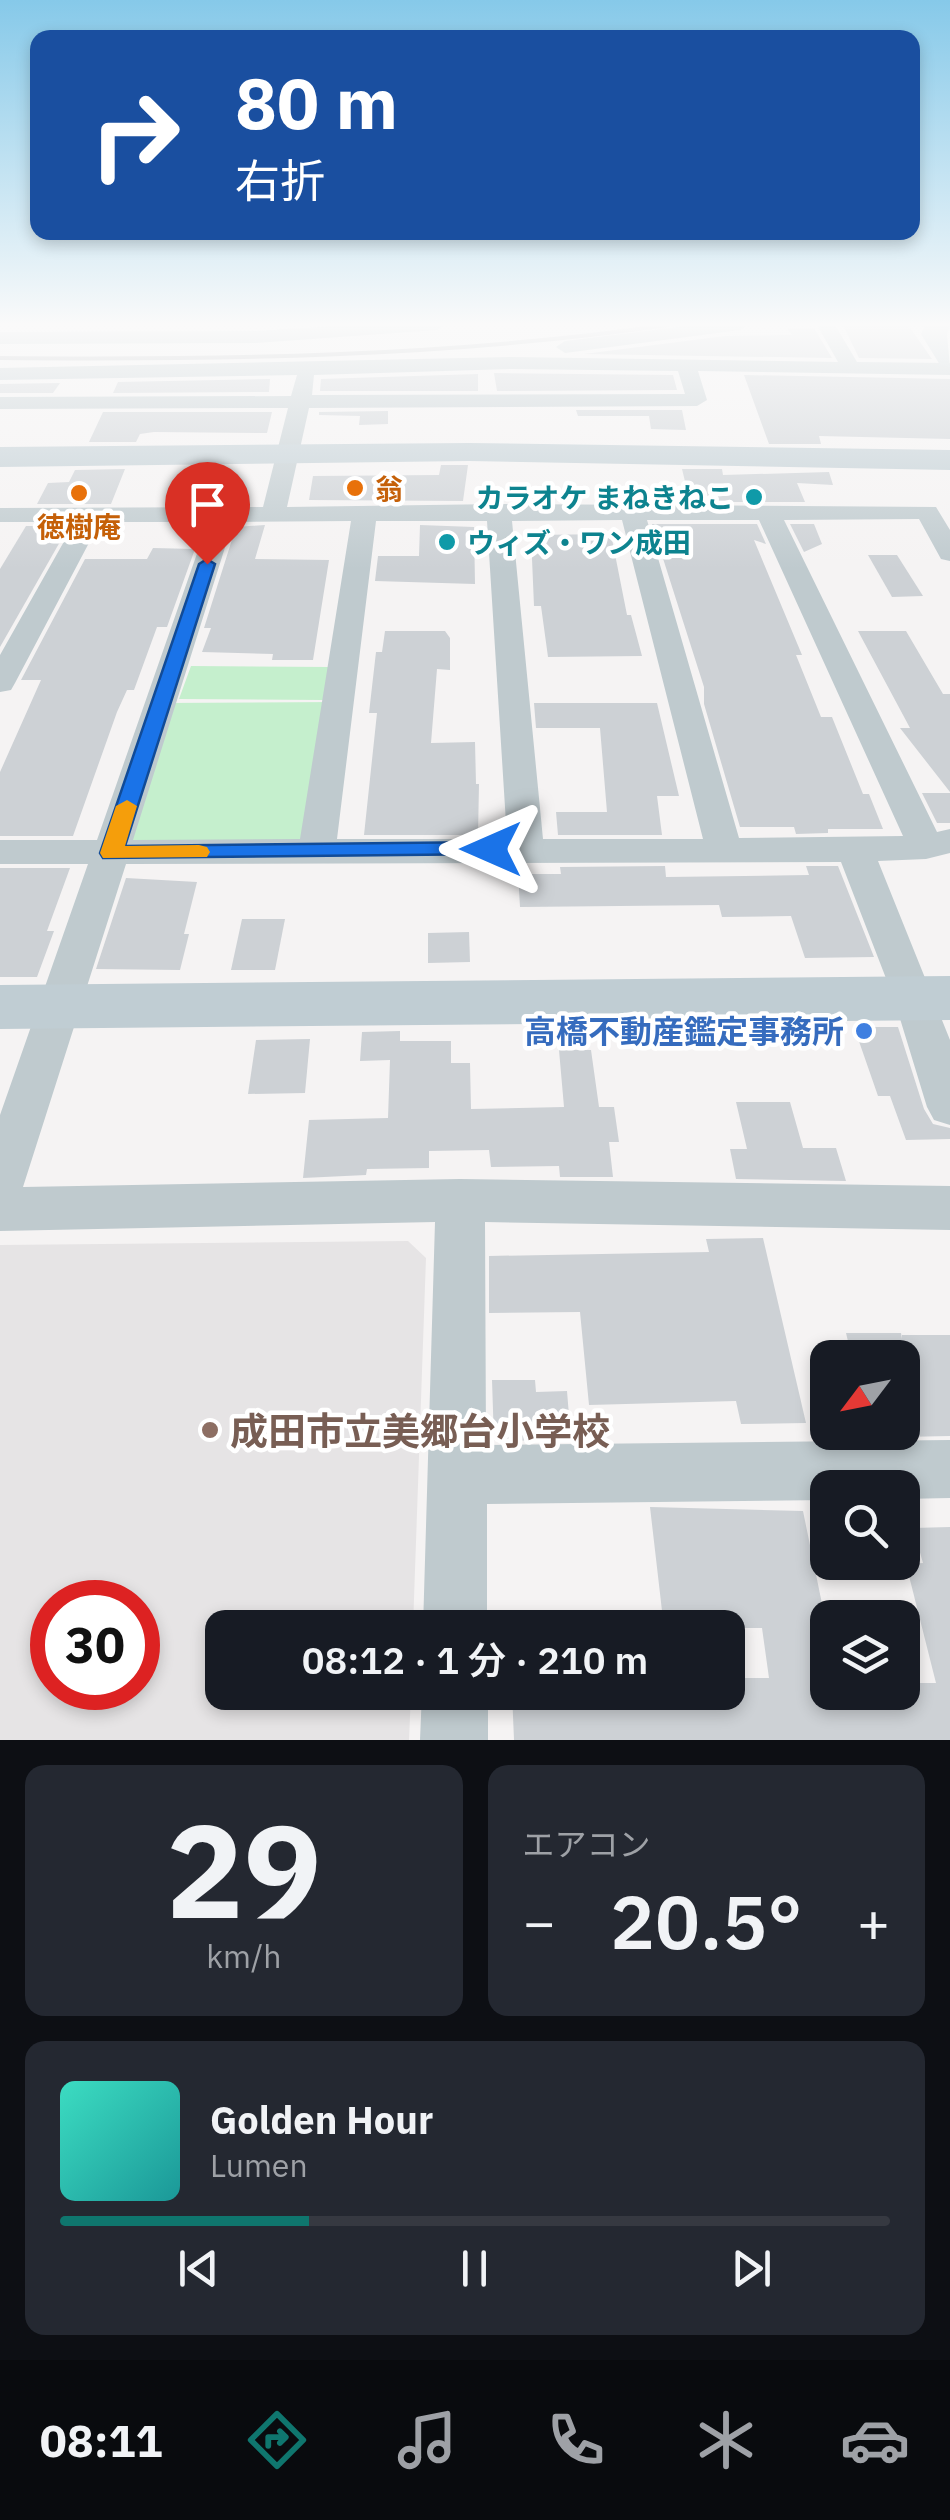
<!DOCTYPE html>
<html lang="ja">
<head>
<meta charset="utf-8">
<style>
  :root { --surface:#171b24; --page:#242831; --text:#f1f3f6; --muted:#9ea1a6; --line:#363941; --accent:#0f766e }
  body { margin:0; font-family:"IBM Plex Sans","Noto Sans JP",sans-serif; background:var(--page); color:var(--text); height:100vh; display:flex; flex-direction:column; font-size:38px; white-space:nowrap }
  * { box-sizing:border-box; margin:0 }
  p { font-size:32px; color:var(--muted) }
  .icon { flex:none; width:55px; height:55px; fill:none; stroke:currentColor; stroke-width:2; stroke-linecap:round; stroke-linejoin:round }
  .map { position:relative; height:1740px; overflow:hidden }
  .panel { display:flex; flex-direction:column; gap:25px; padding:25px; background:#0d0f14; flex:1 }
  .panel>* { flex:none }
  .top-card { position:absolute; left:30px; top:30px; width:890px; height:210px; border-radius:20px; box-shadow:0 5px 15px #0003; background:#1a4fa0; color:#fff; overflow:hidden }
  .needle { width:65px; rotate:238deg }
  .fabs { position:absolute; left:810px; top:1340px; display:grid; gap:20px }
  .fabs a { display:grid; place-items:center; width:110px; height:110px; border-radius:20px; background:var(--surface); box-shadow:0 5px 15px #0003; font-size:50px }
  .speed { position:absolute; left:30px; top:1580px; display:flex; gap:20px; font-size:50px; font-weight:700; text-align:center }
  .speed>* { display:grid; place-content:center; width:130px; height:130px; border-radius:50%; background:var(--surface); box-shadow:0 5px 15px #0003; line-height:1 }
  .speed .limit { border:15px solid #d22; background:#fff; color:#111 }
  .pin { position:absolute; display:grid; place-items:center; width:85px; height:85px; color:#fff; margin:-102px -42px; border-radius:50% 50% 50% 0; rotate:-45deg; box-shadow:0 0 10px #0007 }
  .pin .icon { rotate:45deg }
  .me { position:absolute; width:110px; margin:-55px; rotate:270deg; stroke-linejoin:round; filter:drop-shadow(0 0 8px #0008) }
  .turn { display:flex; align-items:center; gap:35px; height:210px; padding:0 40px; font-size:45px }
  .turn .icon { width:130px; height:130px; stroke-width:2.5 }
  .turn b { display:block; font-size:70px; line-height:85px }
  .big { font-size:75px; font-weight:600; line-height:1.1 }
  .panel .card { flex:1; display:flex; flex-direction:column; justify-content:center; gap:15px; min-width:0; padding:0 35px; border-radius:20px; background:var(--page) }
  .panel .dial { align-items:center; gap:0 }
  .dial b { font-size:130px; line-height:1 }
  .song { display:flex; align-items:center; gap:30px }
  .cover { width:120px; height:120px; border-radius:15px; background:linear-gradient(135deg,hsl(170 70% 55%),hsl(180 70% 35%)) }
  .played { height:10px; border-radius:5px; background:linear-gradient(90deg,var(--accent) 30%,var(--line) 30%) }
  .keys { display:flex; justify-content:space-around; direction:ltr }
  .heat { display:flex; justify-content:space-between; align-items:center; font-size:55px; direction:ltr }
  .panel .tiles { flex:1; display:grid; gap:25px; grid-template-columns:1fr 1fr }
  .card:last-child { grid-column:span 2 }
  .trip { position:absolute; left:205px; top:1610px; width:540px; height:100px; border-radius:20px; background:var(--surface); box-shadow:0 5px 15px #0003; font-weight:600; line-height:100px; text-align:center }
  .tabs { display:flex; height:160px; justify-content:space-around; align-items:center; background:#090b0e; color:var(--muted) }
  .tabs .icon { width:70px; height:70px }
  .tabs .on { color:var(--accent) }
  .tabs b { font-size:45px; color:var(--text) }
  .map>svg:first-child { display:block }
  .education { fill:#e6e4e5; fill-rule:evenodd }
  .green { fill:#c5efcd }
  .building { fill:#cdd1d5 }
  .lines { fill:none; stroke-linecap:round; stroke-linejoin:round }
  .street { fill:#bfcace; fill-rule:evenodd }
  .secondary { fill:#c0cdd3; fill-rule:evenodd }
  .rail { stroke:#b5b9bc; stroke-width:4 }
  .route { fill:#1a73e8; stroke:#114b97; stroke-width:2.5 }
  .slow { fill:#f59e0b }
  .food-dot { fill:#e8710a; stroke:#fff; stroke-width:4 }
  .culture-dot { fill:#0f9aa8; stroke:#fff; stroke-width:4 }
  .shop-dot { fill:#3f7fe0; stroke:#fff; stroke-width:4 }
  .education-dot { fill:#8d6e63; stroke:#fff; stroke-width:4 }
  .labels { text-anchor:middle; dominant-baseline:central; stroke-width:9; stroke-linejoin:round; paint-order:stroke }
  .far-food-label { font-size:28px; font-weight:bold; fill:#c56008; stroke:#fff; text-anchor:start }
  .far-culture-label { font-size:28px; font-weight:bold; fill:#0d838f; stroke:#fff; text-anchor:end }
  .shop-label { font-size:32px; font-weight:bold; fill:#366cbe; stroke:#fff; text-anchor:end }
  .near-education-label { font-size:38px; font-weight:bold; fill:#785e54; stroke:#fff; text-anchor:start }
</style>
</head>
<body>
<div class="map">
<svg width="950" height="1740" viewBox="0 0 950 1740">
  <rect width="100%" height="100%" fill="#f5f3f3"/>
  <path class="education" d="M408,1241L426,1258L413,1627L222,1628V1692L411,1693L409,1740H0V1245ZM52,1602H138V1688H52Z"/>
  <g class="green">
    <path d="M191,666L330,667L323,700L179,699Z"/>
    <path d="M339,702L318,848L111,853L161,703Z"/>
  </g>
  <g class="building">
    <path d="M843,325H908L932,359L859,358Z"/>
    <path d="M787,328H814L832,358L584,354L725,336L792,335Z"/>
    <path d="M494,373L673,375L677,390L497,391Z"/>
    <path d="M478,374V391H320L321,379Z"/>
    <path d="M744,375L950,379V439L819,436L821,444H769Z"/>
    <path d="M270,379L269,392L113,393L118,382Z"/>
    <path d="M60,383L53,393H0V384Z"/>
    <path d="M576,410H682L686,430L651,429L649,416H578Z"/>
    <path d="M388,411V424L359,425L360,416L319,415V412Z"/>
    <path d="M103,412H272L267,433L154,432L140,434L136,442H89Z"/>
    <path d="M441,465H468L463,501L309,500L313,476L439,475Z"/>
    <path d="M125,469L111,504H37L48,483L69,482L75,470Z"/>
    <path d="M682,469H722L723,475L829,472L833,485L797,483L805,502H690Z"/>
    <path d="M652,524H757L766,544L754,540L802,655H796L821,717H832L863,794H869L883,829H828V833L796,834L794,827H740L704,704V687Z"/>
    <path d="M790,524H814L822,544L804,552Z"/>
    <path d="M265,525L255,559L329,560L313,660H272L273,654L202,652L211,628H204L236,527Z"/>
    <path d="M420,525L474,527L475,584L375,581L378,556H419Z"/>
    <path d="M26,526H69L0,647V569Z"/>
    <path d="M611,534L627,615H631L642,656L548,657L541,606H534L531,535Z"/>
    <path d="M153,548L195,549L167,627H157L134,690H127L117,712L73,836H0V772L41,680H21L85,559H147Z"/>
    <path d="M868,555H897L923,596L892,597Z"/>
    <path d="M385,631H445L450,638V670L437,669L431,743L475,742L476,784H479L478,835H364L377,713H369L376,652H382Z"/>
    <path d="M858,631H906L943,694H950V792L900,728H910Z"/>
    <path d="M534,703H657L679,796H657L662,835H558L556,812H607L600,728H536Z"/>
    <path d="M922,793H950V823H937Z"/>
    <path d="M665,866L666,877L809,875L806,866H838L874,957L805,958L791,916L722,917L719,905L520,907L518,874H561L560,867Z"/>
    <path d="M0,868H70L47,931H54L37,977H0Z"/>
    <path d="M126,878L197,882L184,934H189L180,970L96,969Z"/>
    <path d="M242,919H285L275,970H231Z"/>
    <path d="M469,932L470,962L428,963V933Z"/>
    <path d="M854,1027H898L924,1109L933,1124L950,1128V1139L906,1140L890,1096H878Z"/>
    <path d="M400,1031V1041H451V1063H470L471,1109L564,1107L559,1050H591L599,1107H614L619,1142H609L613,1177H560L559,1166L491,1167L489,1150L429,1151V1168L367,1169L366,1175L303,1178L309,1120L388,1118L390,1060L360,1061L362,1032Z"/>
    <path d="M310,1039L305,1093L248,1094L256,1040Z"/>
    <path d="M736,1102H790L803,1148H836L846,1181L736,1179L730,1149H747Z"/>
    <path d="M763,1238L806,1423L741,1424L736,1401L589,1405L580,1312L489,1313V1256L709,1252L706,1239Z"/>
    <path d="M846,1333H901L902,1339V1335H950V1436L902,1437V1358H852Z"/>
    <path d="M492,1380H535L536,1392L567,1391L571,1440L494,1441Z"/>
    <path d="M650,1507L803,1511L828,1633V1692H918L916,1683H936L906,1564L923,1563L913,1528L950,1527V1740H514L512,1692H728V1678H769L762,1628H664Z"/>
  </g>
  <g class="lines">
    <g class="street">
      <path d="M349,325H446L437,330L256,343L0,344V332L256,331Z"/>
      <path d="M694,325H749L740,330L565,353L556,347L565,341Z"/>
      <path d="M817,325H835L857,362L950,363V375L698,371L707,400L697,406L309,408L287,507L499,504L936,507L950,530V561L941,559L919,519L784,520L937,832L950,829V853L926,859L878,861L950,1040V1125L934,1120L927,1107L894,999L841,862L126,864L23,1187L460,1179L950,1186V1230L485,1222L486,1445L950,1440V1498L902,1499V1488H828V1500L487,1504V1628H423L435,1222L0,1231V1115L88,864H0V840H97L208,522H100L15,683L11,690L0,692V655L75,522H0V508L263,507L288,408L0,409V397L291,396L297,375L0,380V368L512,357L838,362ZM512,369L678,371L685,394L312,395L314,375ZM622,520L703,839H543L512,521ZM647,520H759L903,836L739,838ZM351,521L300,839L133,840L233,522ZM376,521H487L507,839H337Z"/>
      <path d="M422,1692H488V1740H420Z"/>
    </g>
    <g class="secondary">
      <path d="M925,325H950L947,334L950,367L940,365L921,334Z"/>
      <path d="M469,443L950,450V470L469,461L0,467V447Z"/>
      <path d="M950,976V1020L0,1029V985Z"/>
    </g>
    <path class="rail" d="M0,358C224,360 446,357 668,325"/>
  </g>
  <linearGradient id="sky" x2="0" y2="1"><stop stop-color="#86c9e9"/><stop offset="0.57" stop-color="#fafafa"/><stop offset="1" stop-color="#fafafa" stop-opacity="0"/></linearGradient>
  <rect width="950" height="569" fill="url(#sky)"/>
  <path class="route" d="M207,559L215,564L125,846L491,842L502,849L499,854L103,858L100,853L199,564Z"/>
  <path class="slow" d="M127,800L137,806L125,846L199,845L207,847L210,852L207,857L103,858L100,853L116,806Z"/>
  <g class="food-dot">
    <circle cx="355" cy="488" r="10"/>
    <circle cx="79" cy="493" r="10"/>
  </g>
  <g class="culture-dot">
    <circle cx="754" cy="497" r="10"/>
    <circle cx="447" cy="542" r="10"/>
  </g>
  <circle class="shop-dot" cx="864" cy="1031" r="10"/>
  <circle class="education-dot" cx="210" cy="1430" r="10"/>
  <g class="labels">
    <g class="far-food-label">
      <text x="375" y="488">翁</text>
      <text x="79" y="526" text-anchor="middle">徳樹庵</text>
    </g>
    <g class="far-culture-label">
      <text x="734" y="497">カラオケ まねきねこ</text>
      <text x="467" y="542" text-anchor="start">ウィズ・ワン成田</text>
    </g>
    <g class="shop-label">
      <text x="844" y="1031">高橋不動産鑑定事務所</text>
    </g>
    <g class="near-education-label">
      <text x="230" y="1430">成田市立美郷台小学校</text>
    </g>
  </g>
</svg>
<div class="fabs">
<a><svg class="needle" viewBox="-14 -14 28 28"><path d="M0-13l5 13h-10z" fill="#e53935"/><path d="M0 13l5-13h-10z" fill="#9ea1a6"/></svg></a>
<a><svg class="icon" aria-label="search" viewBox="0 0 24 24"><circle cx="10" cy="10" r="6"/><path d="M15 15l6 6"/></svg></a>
<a><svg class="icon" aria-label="layers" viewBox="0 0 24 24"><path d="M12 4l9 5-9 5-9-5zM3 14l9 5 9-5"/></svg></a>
</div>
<div class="speed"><div class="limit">30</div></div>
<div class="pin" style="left:207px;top:564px;background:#d93025"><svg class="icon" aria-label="arrive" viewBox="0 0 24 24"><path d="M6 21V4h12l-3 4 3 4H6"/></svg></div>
<svg class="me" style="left:491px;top:849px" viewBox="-20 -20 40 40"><path d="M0-17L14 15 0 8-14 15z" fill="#1a73e8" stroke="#fff" stroke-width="4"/></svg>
<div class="trip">08:12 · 1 分 · 210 m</div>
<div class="top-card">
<div class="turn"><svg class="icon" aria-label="right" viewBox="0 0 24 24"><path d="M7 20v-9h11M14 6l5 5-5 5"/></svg><div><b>80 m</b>右折</div></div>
</div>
</div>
<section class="panel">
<div class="tiles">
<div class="card dial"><b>29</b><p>km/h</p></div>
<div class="card"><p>エアコン</p>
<div class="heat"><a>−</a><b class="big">20.5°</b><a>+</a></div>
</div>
<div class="card">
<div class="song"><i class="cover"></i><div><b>Golden Hour</b><p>Lumen</p></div></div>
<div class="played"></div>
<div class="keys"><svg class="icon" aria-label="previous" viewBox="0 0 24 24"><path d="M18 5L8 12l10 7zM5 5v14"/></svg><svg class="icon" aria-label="pause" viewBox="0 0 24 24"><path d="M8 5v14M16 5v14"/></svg><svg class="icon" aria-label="next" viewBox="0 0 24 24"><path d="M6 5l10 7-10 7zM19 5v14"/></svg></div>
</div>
</div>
</section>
<nav class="tabs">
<b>08:11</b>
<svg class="icon on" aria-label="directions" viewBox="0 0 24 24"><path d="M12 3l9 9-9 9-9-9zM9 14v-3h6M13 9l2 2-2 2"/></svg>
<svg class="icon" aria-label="music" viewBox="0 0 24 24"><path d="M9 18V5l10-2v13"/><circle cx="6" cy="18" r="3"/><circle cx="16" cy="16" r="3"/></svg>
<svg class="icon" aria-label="phone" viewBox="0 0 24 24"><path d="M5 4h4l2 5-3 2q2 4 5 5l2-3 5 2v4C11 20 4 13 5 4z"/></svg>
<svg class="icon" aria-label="climate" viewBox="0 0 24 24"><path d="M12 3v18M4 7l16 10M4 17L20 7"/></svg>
<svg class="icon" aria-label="car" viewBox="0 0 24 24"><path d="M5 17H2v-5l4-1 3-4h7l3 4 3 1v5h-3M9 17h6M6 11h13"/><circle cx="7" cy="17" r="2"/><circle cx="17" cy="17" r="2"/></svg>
</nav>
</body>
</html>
